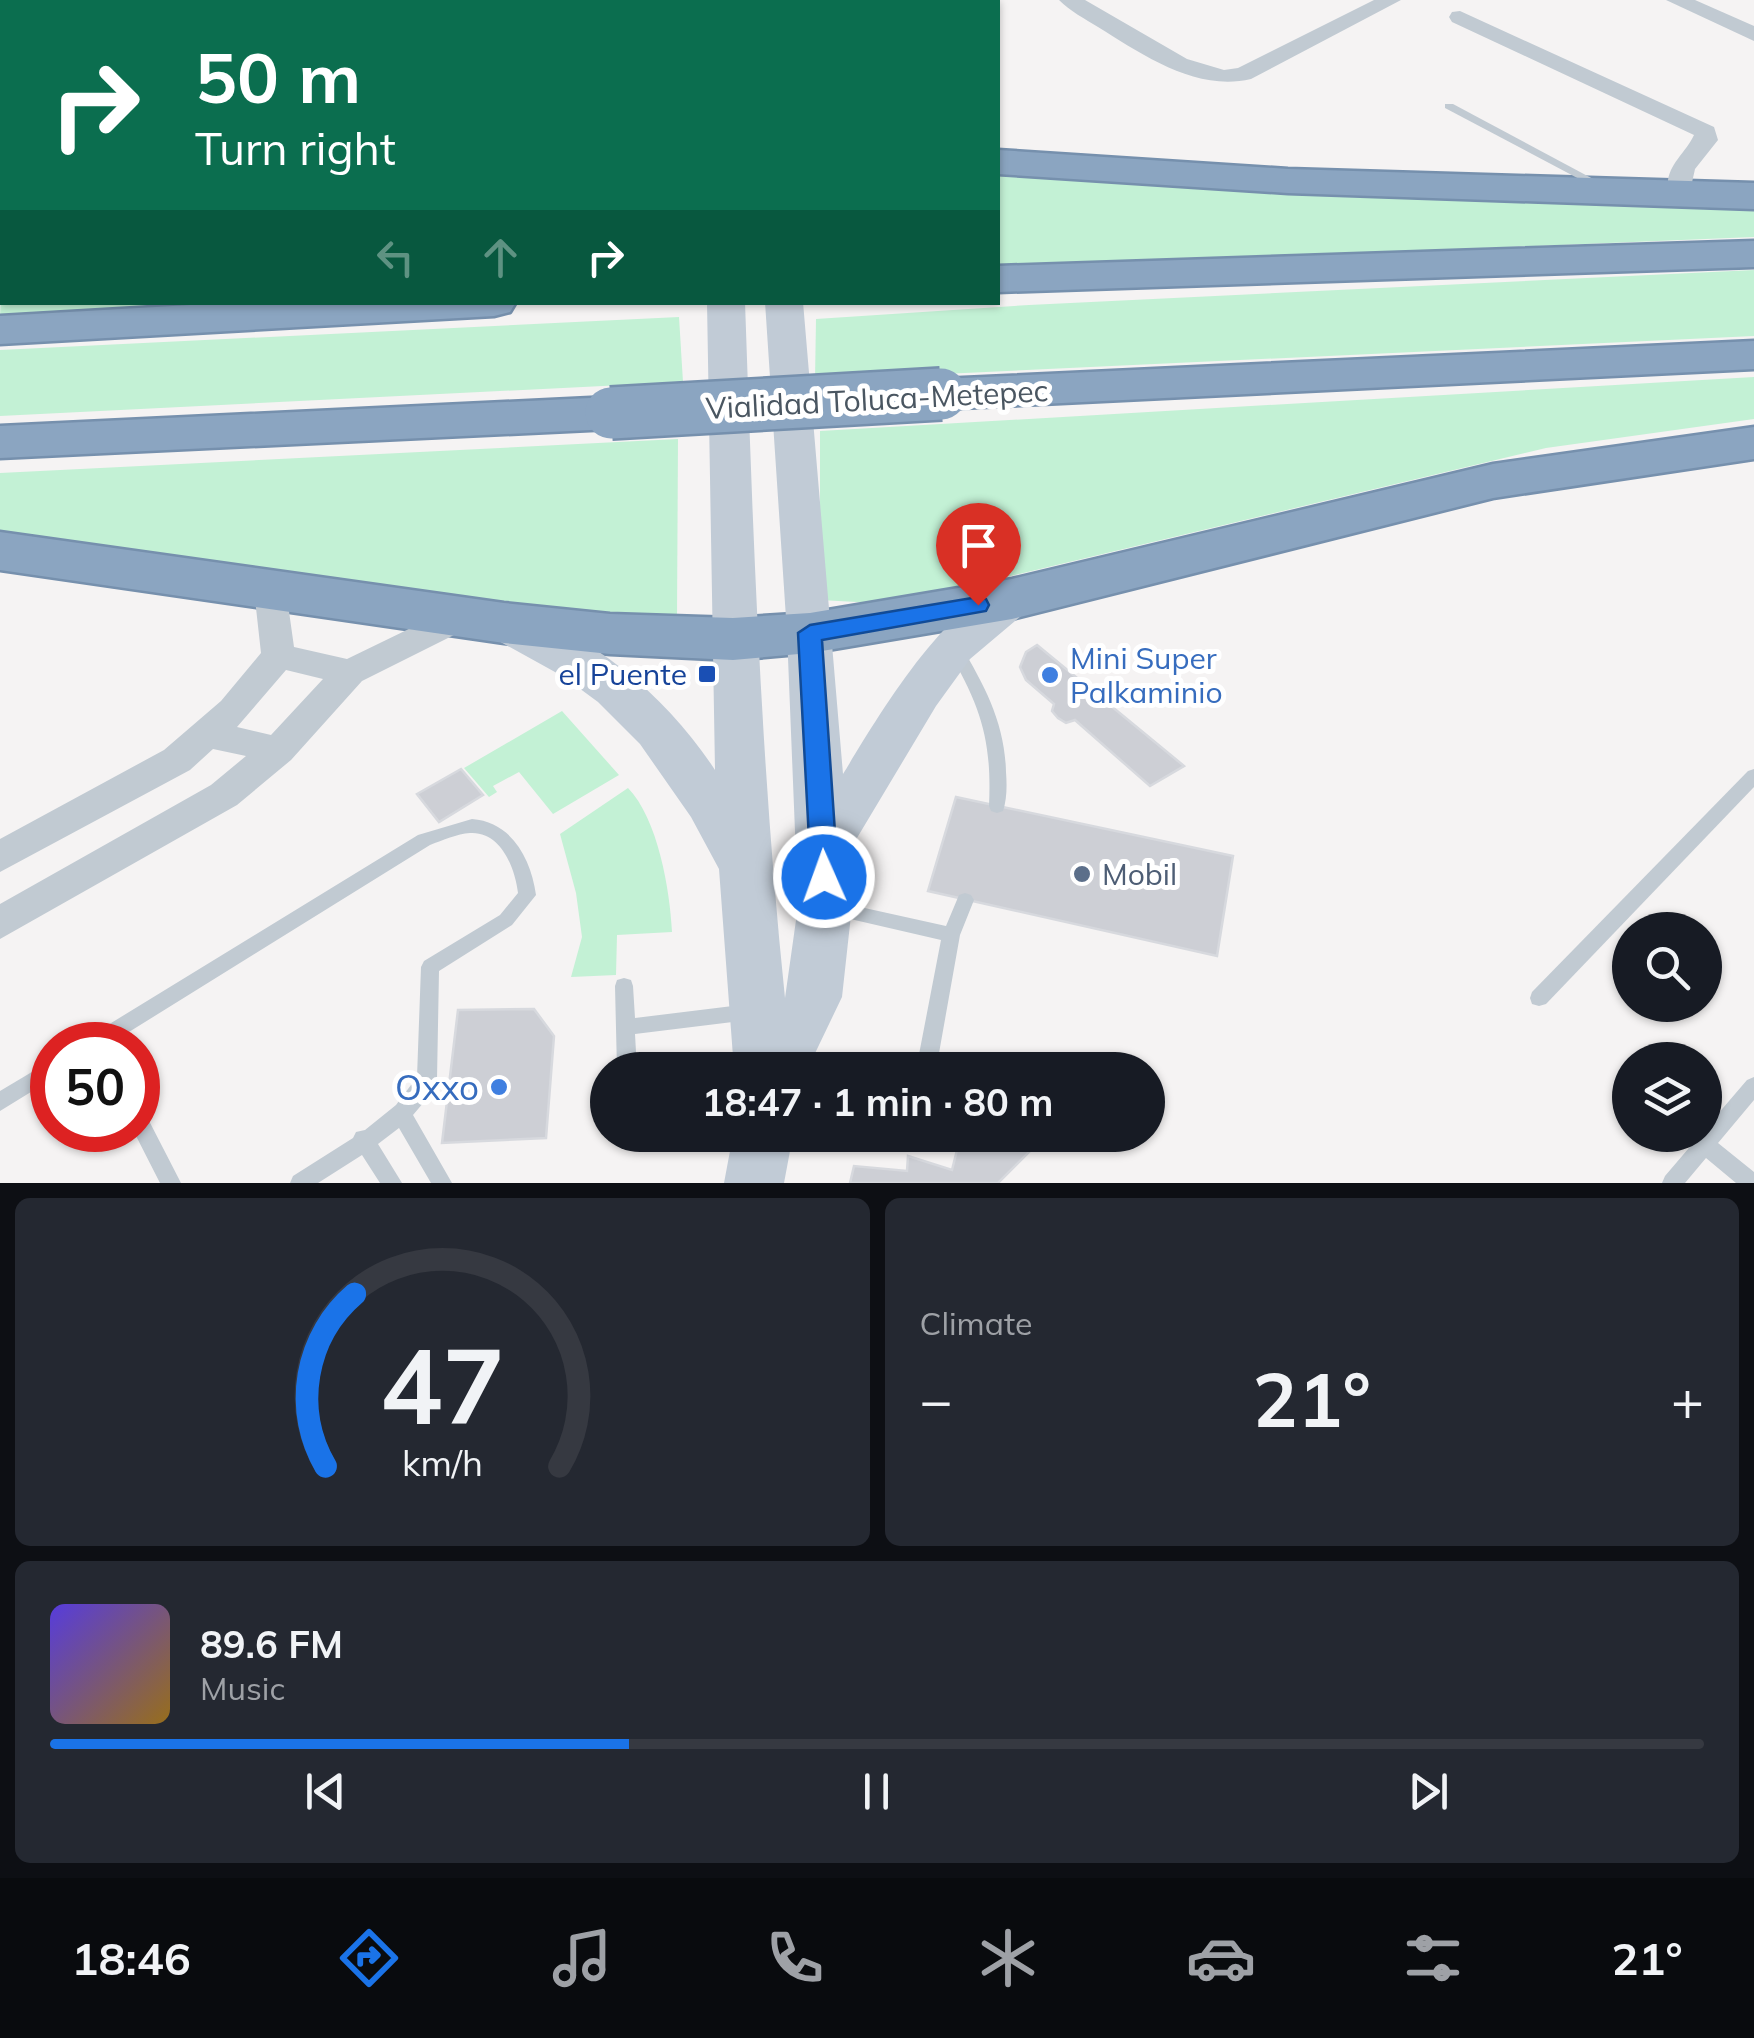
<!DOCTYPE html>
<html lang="en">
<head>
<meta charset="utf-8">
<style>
  :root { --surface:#171b24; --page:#242831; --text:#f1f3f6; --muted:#9ea1a6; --line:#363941; --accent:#1a73e8 }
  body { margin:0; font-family:Mulish,sans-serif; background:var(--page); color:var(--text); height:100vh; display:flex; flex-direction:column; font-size:38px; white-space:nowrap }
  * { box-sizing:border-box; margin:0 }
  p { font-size:32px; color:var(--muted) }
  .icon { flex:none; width:55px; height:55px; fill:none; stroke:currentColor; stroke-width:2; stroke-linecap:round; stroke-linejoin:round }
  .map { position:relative; height:1183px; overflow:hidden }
  .details { display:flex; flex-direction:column; gap:15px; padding:15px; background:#0d0f14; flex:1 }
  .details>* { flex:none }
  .guide { position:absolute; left:0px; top:0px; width:1000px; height:305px; box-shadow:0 2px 8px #0004; background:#0b6e4f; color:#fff; overflow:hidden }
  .fabs { position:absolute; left:1612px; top:912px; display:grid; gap:20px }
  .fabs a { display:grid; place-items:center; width:110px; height:110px; border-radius:50%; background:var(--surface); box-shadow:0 2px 8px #0004; font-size:50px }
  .speed { position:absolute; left:30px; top:1022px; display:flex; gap:20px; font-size:50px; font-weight:700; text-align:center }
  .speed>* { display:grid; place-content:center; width:130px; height:130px; border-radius:50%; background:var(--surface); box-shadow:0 2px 8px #0004; line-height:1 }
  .speed .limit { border:15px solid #d22; background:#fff; color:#111 }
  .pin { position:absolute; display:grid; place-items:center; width:85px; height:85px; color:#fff; margin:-102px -42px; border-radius:50% 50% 50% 0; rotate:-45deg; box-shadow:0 0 10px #0007 }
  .pin .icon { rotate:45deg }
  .me { position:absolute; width:110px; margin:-55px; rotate:358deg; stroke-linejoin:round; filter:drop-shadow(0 0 8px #0008) }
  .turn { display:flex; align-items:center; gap:35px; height:210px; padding:0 30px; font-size:45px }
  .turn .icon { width:130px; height:130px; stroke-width:2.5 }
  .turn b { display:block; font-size:70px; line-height:85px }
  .lanes { display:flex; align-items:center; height:95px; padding:0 30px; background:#0003; justify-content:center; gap:50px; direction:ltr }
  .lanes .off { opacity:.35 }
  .big { font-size:75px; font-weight:700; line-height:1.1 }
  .details .card { flex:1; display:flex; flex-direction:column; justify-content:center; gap:15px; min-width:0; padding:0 35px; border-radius:15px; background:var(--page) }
  .details .dial { align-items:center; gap:0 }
  .dial svg { height:260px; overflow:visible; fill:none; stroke:var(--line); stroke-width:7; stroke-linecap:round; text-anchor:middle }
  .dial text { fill:var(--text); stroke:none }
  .song { display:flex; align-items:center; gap:30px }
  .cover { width:120px; height:120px; border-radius:15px; background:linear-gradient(135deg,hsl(250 70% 55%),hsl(40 70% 35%)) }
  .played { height:10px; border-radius:5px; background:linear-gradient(90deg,var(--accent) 35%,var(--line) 35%) }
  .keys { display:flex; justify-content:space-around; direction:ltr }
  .heat { display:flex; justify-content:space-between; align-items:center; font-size:55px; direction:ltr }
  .details .tiles { flex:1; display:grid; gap:15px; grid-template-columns:1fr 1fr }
  .card:last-child { grid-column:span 2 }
  .trip { position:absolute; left:590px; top:1052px; width:575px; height:100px; border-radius:50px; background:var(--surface); box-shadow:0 2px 8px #0004; font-weight:700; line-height:100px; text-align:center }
  .menu { display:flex; height:160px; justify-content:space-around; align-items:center; background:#090b0e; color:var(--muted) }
  .menu .icon { width:70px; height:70px }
  .menu .active { color:var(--accent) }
  .menu b { font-size:45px; color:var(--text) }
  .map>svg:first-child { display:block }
  .green { fill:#c3f1d5 }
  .building { fill:#cdcfd5; stroke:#d7d9de; stroke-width:2.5 }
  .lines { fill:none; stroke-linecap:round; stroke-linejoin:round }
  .highway-casing { stroke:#7690ad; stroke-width:5 }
  .lane { fill:#c1cad2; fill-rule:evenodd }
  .street { fill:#c1cad2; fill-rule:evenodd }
  .secondary { fill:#c1cbd6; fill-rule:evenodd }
  .highway { fill:#8ba5c1; fill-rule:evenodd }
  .highway-bridge-casing { stroke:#7690ad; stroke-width:56; stroke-linecap:butt }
  .highway-bridge { stroke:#8ba5c1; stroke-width:51 }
  .route { fill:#1a73e8; stroke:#114b97; stroke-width:2.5 }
  .transit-dot { fill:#1a4fb4; stroke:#fff; stroke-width:4 }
  .shop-dot { fill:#3f7fe0; stroke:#fff; stroke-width:4 }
  .service-dot { fill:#5c6f8a; stroke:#fff; stroke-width:4 }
  .labels { text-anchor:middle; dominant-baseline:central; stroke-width:10; stroke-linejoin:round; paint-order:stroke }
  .street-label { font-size:30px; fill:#4a5661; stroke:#fff }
  .shop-label { font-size:30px; fill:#366cbe; stroke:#fff; text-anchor:start }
  .transit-label { font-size:30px; fill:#164399; stroke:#fff; text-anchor:end }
  .service-label { font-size:30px; fill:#4e5e75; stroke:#fff; text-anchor:start }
  .near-shop-label { font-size:35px; fill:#366cbe; stroke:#fff; text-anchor:end }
</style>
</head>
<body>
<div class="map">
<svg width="1754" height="1183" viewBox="0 0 1754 1183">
  <rect width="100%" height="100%" fill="#f5f3f3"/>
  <g class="green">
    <path d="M998,172L1418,196L1754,210V237L998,268Z"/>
    <path d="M1754,270V336L815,380L816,319L1029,305Z"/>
    <path d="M2,276V302L275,303L0,316Z"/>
    <path d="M679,317L683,382L0,416V350Z"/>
    <path d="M1754,377V419L1546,448L931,595L875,603L820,600V431Z"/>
    <path d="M678,439L677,619L630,620L0,536V473Z"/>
    <path d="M562,711L619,775L553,814L519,772L493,786L497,792L489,797L464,768Z"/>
    <path d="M628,788C658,819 670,890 672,932L617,935L616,975L571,977L582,937L576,893L560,834Z"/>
  </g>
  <g class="building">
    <path d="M1037,645L1184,766L1150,786L1075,720L1066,723L1058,718L1052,711L1054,704L1026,680L1020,667L1026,652Z"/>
    <path d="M461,769L483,795L439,822L417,794Z"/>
    <path d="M956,797L1233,856L1217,956L928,891Z"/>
    <path d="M534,1009L554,1036L546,1138L442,1143L458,1010Z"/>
    <path d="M981,1135H1046L998,1183H850L854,1166L907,1171L908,1156L952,1170L959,1142L978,1143Z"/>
  </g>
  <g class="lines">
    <defs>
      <g id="highway">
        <path d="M998,150L1288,169L1754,183V209L1288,193L998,174Z"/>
        <path d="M1754,241V267L998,292V266Z"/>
        <path d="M242,302H516L510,312L494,316L0,344V316Z"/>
        <path d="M1754,341V369L941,409L924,405L917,394L924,383L941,379Z"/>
        <path d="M611,397L628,402L636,413L628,424L611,429L0,458V426Z"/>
        <path d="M1754,427V459L1493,498L1012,619L810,653L733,660L610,654L504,643L0,570V532L504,603L610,614L733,618L810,613L1012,579L1493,464Z"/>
      </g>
    </defs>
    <use href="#highway" class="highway-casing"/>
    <g class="lane">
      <path d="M1445,104H1453L1610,188L1604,191L1600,190L1445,108Z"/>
      <path d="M956,644L961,646C985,686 1005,724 1006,772C1007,785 1007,799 1003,811L997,813L991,811L989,806C992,740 981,707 948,650L951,646Z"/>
      <path d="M1754,769V787L1546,1004L1539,1006L1532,1004L1530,998L1532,992L1748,771Z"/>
      <path d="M472,819C512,822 531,859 536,895L512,925L439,971L437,1079L424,1102L413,1115L452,1183H431L399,1128L378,1144L402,1183H380L362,1155L318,1183H290L293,1176L353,1138L356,1132L365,1130L396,1105L417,1077L421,967L424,961L500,915L518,893C515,868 501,831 470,833C457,834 443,840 430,845L108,1045H82L85,1039L418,835Z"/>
      <path d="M965,893L971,895L974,900L960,935L936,1070H916L941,940L833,915L827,913L824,908L827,903L833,901L946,926L959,895Z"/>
      <path d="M624,978L631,980L633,986L635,1018L749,1004L756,1006L758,1012L756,1018L749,1020L635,1034L637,1070H617L615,986L617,980Z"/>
      <path d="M52,1060V1079L0,1111V1091Z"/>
      <path d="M1754,1077V1100L1718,1143L1754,1172V1183H1736L1706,1158L1685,1183H1662L1665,1176L1700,1135H1705V1129L1747,1080Z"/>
      <path d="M138,1110L145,1113L181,1183H160L133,1130H138Z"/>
    </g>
    <g class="street">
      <path d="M374,0H397L399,2H376Z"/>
      <path d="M1059,0H1085L1187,59L1224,70L1238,68L1374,0H1401L1251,79C1196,92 1143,55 1098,27C1085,19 1070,11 1059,0Z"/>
      <path d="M1666,0H1695L1754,26V41Z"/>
      <path d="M1460,11L1714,127L1718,140L1695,169L1689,196H1671C1659,171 1685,155 1694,135L1452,22L1449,17L1452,12Z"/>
      <path d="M270,579L281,582L286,590L294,647L347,659L450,609L462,605L474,609L478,617L474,625L362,681L291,760L237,805L0,939V904L211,785L246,756L213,749L190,770L0,872V839L164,750L221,701L261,653L254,590L259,582ZM286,670L323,679L271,735L237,727Z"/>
    </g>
    <g class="secondary">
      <path d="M707,302H745C753,535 761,767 785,998L798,906L787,633L765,302H803L843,774C873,726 962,568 1028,588L1035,599L1028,610L970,659L936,706L848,853L852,906L842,997L807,1070H734L719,869L691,817L640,744L598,702L564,677L488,635L481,623L488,611L504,606C590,632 667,696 715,770Z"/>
      <path d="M733,1135H793L784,1183H724Z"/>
    </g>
    <use href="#highway" class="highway"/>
    <defs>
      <path id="highway-bridge" d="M611,413L941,394"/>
    </defs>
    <use href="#highway-bridge" class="highway-bridge-casing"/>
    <use href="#highway-bridge" class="highway-bridge"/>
  </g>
  <path class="route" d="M978,597L986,599L989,605L986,611L822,640L838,877L834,885L824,888L815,885L811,877L798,633L810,625Z"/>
  <rect class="transit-dot" x="697" y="664" width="20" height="20" rx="5"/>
  <g class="shop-dot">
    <circle cx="1050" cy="675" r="10"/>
    <circle cx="499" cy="1087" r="10"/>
  </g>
  <circle class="service-dot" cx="1082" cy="874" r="10"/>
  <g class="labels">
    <g class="street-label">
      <text transform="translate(877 399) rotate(-3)">Vialidad Toluca-Metepec</text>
    </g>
    <g class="shop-label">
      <text x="1070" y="658">Mini Super<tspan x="1070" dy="34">Palkaminio</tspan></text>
    </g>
    <g class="transit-label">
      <text x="687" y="674">el Puente</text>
    </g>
    <g class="service-label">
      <text x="1102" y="874">Mobil</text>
    </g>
    <g class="near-shop-label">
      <text x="479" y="1087">Oxxo</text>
    </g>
  </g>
</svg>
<div class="fabs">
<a><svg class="icon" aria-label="search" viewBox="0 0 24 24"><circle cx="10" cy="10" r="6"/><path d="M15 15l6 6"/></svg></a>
<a><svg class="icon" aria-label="layers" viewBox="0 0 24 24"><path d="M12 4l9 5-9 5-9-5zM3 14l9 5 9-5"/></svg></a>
</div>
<div class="speed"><div class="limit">50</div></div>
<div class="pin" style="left:978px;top:605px;background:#d93025"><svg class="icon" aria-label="arrive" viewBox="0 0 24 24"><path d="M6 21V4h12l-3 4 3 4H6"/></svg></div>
<svg class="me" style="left:824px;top:877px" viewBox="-20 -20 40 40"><circle r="17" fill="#1a73e8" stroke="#fff" stroke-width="3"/><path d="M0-11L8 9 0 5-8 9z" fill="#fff"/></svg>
<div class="trip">18:47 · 1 min · 80 m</div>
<div class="guide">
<div class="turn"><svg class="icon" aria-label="right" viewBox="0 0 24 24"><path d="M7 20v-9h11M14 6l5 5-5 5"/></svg><div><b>50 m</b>Turn right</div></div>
<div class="lanes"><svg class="icon off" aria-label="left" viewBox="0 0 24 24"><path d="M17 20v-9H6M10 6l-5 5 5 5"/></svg><svg class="icon off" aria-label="ahead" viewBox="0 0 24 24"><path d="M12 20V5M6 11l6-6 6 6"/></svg><svg class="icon" aria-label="right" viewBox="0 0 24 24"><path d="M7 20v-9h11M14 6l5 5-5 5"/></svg></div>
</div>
</div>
<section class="details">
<div class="tiles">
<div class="card dial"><svg viewBox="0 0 100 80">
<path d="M14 69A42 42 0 1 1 86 69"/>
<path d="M14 69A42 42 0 0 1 23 16" stroke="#1a73e8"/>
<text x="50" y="56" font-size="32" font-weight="700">47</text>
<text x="50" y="72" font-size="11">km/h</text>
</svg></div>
<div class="card"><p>Climate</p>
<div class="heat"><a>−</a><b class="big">21°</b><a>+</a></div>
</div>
<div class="card">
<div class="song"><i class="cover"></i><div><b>89.6 FM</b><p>Music</p></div></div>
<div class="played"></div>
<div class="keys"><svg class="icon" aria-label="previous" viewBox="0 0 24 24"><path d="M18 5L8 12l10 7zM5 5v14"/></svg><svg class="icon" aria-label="pause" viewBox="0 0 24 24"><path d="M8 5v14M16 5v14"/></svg><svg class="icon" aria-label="next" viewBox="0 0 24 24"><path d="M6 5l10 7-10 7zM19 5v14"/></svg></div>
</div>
</div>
</section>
<nav class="menu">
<b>18:46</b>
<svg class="icon active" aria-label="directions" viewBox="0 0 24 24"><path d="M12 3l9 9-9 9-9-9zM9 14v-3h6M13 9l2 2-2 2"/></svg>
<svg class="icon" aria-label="music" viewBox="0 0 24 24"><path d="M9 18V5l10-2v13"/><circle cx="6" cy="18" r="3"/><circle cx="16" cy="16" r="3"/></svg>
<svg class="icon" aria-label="phone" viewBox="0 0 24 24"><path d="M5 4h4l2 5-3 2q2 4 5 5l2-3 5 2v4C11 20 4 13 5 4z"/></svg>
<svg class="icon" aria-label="climate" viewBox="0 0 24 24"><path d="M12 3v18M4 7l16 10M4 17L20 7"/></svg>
<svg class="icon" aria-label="car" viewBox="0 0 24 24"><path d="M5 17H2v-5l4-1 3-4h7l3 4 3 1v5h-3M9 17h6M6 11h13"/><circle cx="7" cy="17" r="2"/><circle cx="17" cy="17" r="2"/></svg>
<svg class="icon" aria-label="filters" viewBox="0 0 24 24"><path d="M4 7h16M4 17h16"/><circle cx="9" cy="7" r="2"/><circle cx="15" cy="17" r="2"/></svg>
<b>21°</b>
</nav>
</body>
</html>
